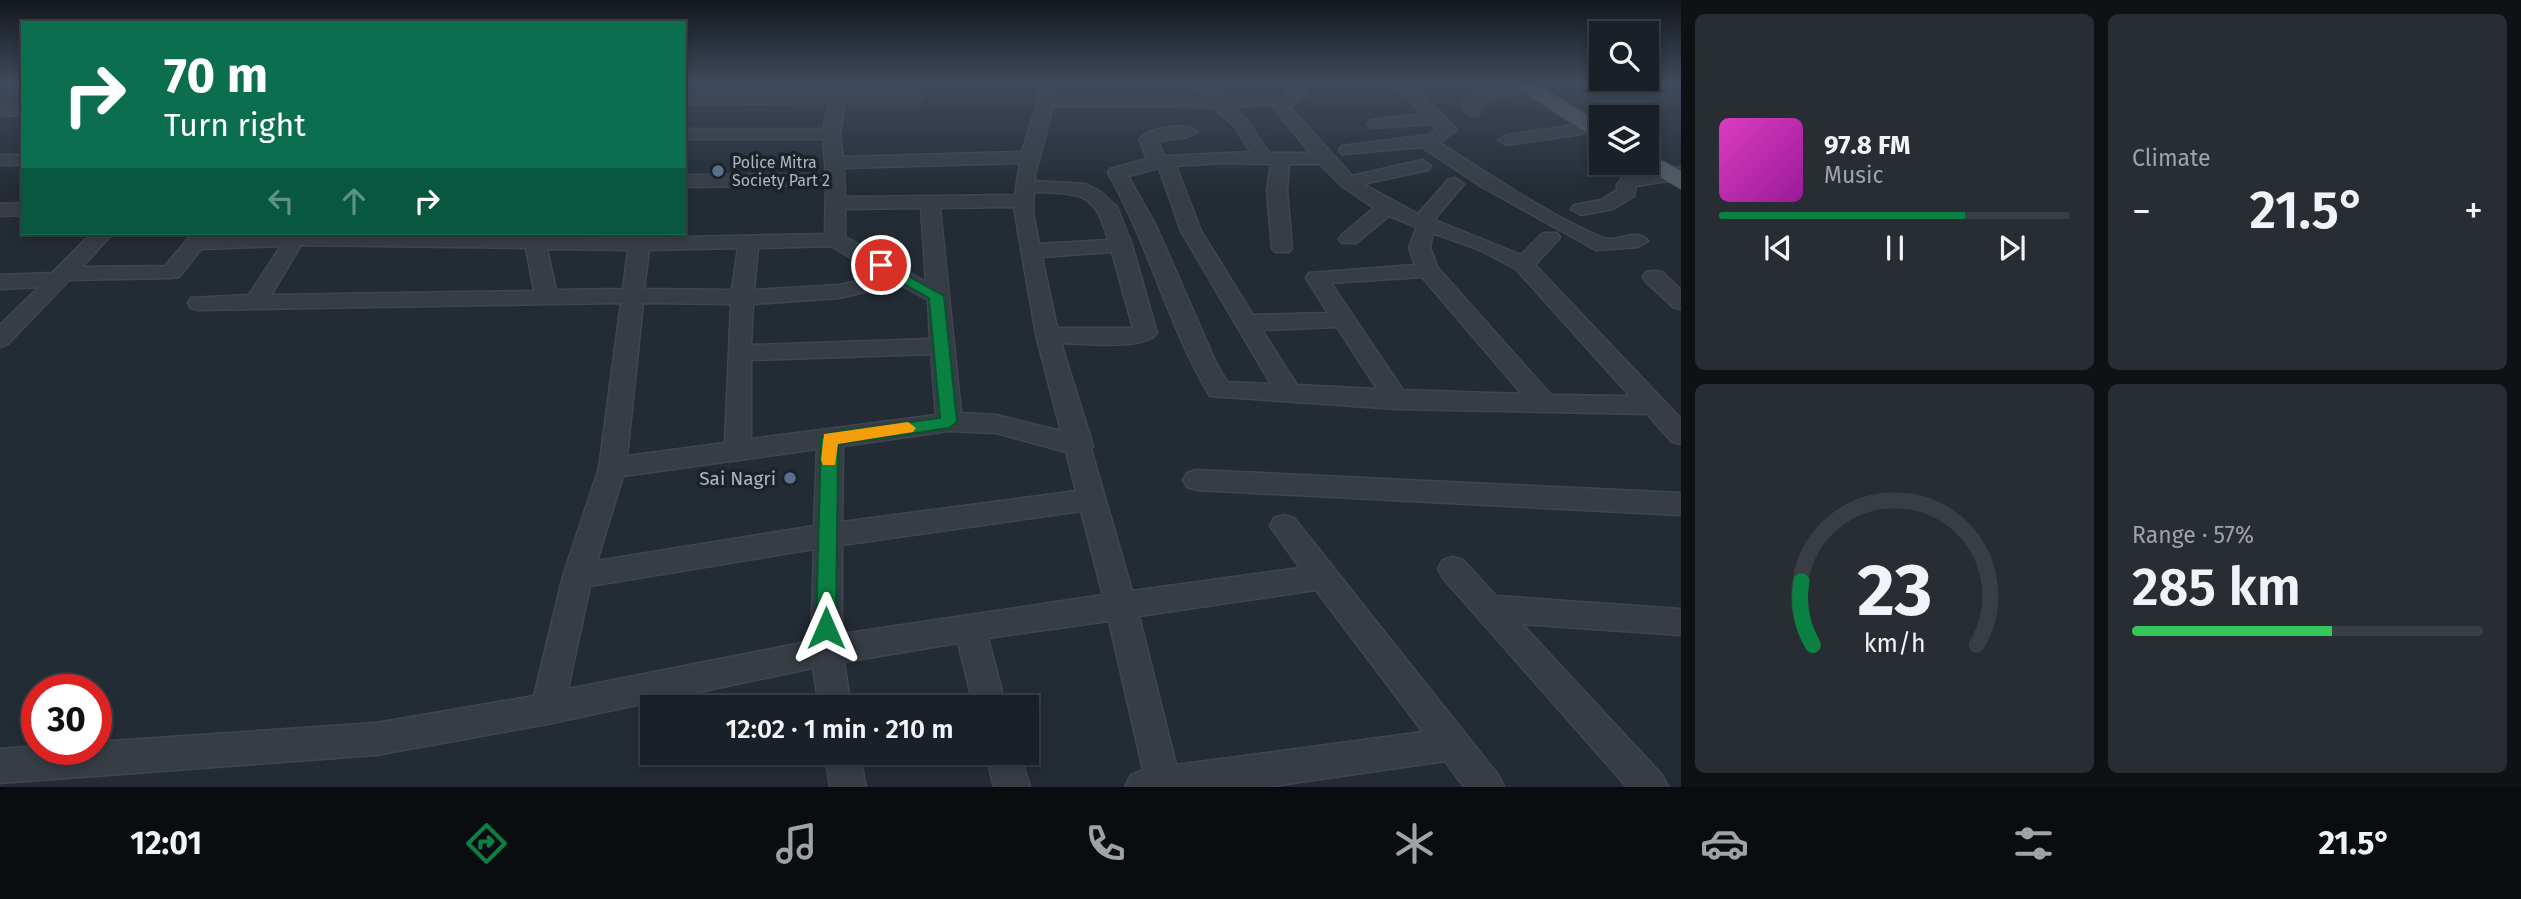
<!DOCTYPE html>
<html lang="en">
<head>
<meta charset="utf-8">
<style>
  :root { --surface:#1a2027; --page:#272d33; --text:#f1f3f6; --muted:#9fa3a7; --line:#383e44; --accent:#0b8043 }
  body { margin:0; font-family:"Fira Sans",sans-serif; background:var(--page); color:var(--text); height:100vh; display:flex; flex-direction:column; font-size:26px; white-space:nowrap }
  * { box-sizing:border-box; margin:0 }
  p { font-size:23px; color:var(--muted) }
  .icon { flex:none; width:38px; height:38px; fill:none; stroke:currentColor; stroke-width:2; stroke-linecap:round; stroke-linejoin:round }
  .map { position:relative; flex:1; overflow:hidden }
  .details { display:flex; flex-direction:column; gap:14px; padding:14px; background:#0e1215; width:840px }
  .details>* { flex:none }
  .top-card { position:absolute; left:21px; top:21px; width:665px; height:214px; border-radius:0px; box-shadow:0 4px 10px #0003,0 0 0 2px var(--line); background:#0b6e4f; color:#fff; overflow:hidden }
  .buttons { position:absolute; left:1589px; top:21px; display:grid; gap:14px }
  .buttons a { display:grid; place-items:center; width:70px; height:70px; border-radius:0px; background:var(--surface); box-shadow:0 4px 10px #0003,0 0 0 2px var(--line); font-size:35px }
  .speed { position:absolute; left:21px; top:674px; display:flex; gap:14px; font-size:35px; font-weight:700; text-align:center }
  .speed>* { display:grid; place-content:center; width:91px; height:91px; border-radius:50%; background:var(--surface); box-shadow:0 4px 10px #0003,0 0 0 2px var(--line); line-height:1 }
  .speed .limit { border:10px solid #d22; background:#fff; color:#111 }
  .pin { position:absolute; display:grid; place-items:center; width:60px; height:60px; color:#fff; margin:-30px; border:4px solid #fff; border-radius:50%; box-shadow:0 2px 7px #0007 }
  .me { position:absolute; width:77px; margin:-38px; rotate:0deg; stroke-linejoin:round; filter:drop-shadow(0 0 5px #0008) }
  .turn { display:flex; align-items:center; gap:24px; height:147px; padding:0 28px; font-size:32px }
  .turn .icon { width:91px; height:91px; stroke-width:2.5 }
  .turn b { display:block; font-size:49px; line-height:60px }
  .lanes { display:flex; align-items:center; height:66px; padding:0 28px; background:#0003; justify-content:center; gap:35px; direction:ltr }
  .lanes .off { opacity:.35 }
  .big { font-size:52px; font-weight:600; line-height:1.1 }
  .details .card { flex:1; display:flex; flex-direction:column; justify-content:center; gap:10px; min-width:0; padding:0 24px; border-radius:10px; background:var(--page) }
  .details .dial { align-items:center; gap:0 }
  .dial svg { height:182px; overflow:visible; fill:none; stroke:var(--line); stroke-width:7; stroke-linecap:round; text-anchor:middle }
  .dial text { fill:var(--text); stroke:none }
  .song { display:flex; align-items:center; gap:21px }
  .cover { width:84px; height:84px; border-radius:10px; background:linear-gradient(135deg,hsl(310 70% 55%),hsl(300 70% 35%)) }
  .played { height:7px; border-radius:4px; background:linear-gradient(90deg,var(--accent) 70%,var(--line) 70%) }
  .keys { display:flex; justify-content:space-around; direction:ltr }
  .heat { display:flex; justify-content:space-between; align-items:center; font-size:38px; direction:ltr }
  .charge { height:10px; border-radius:5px; background:linear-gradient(90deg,#34c759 57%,var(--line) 0) }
  .details .tiles { flex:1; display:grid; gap:14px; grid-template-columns:repeat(2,1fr) }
  .trip { position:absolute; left:640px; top:695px; width:399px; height:70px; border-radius:0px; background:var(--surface); box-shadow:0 4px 10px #0003,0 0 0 2px var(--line); font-weight:600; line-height:70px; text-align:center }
  .dock { display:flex; height:112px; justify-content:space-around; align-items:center; background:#0a0d10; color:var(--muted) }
  .dock .icon { width:49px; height:49px }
  .dock .selected { color:var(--accent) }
  .dock b { font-size:32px; color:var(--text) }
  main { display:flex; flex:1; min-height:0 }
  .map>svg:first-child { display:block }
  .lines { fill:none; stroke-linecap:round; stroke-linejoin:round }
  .minor-casing { stroke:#3f464f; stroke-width:3 }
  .major-casing { stroke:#3f464f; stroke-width:2 }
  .minor { fill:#363d45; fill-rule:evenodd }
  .major { fill:#545c65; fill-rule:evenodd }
  .route { fill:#0b8043; stroke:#07532c; stroke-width:2 }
  .slow { fill:#f59e0b }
  .service-dot { fill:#5c6f8a; stroke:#1b222a; stroke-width:2.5 }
  .labels { text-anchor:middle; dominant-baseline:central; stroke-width:7; stroke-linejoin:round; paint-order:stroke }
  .far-poi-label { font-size:16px; fill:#b0b7c2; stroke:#1b222a; text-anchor:start }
  .poi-label { font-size:19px; fill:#b0b7c2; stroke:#1b222a; text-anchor:end }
</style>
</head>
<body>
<main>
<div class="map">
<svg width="1681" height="787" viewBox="0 0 1681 787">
  <rect width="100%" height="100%" fill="#232b34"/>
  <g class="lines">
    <defs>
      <g id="minor">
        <path d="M833,83H849L847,93H915L923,98L915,103H845L840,134L843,157L1022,152L1038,101V83H1054V96L1205,98L1196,83H1212L1222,97L1271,96V104L1232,107L1246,119L1269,153H1310L1273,106L1289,93L1285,83H1301L1306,94L1290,107L1352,176L1422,160L1431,166L1428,170L1363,184L1418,214L1448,180L1455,178L1464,184L1434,220L1521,255L1543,233H1557L1560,237L1557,241L1535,265L1681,419V444L1672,442L1647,414L1397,409L1210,396C1168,326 1149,244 1108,173L1110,169L1147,159L1139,139C1150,128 1186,121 1197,132L1188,137L1158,141L1164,156L1251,152L1234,126L1213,107L1053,106L1035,175V181L1086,184L1101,192L1117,207L1132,245L1157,333C1146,351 1082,343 1061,343L1093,446L1091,449L1132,591L1300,568L1270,526L1274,518L1284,515L1294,518L1498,775L1504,787H1464L1445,761L1266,787H1125L1131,775L1143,770L1109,621L988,638L1006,707H974L958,643L844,662L851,707H819L813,668L547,724L376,755L0,783V749L37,746V749H96V742L376,723L534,696L563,576L599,468L621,303L199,310L191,308L188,303L191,298L249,295L281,246L201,249L179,277L171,278L69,280L8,344L0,347V325L39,287L0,289V275L52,273L92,233H113L82,267L165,266L193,233H213L211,236L295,233L639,238L825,234L826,185L684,187V175L826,174L823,139H684V129H823L829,103L684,104V94L831,93ZM1020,163L1015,195L845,197L844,168ZM1220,163L1271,164L1267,191L1272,248L1275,252H1289L1292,248L1287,191L1289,164H1320L1342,186L1374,208L1342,235L1339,239L1342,243H1356L1389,216L1417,227L1409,247L1415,265L1309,273L1306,278L1328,313L1253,315L1201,231L1176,166ZM1159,168L1181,231L1271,384L1227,382L1216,363L1156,226L1128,176ZM1034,192C1081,194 1095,191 1108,240L1039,244L1033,212ZM1014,207L1036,335L1061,431L996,415L961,413L940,208ZM921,208L926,282L845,237V209ZM1433,233L1480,250L1516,269L1630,396L1551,395L1437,267L1430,247ZM301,245L526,248L534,291L271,295ZM831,246L883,276L839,285L754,290L758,248ZM738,248L732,290L644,289L649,250ZM547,249L628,250L623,289L556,290ZM1112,252L1133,328H1057L1042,257ZM1422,277L1522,394L1403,390L1331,283ZM899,284L928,300L930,339L751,345L753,304L839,298ZM643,303L731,304L725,443L627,456ZM1337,327L1377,389L1297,385L1262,330ZM931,354L936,415L751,439V360ZM949,431L996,433L1066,452L1076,491L842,522L843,446ZM817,449L814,526L597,561L623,476ZM1081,511L1103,595L842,634V545ZM814,549L811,641L568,689L590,586ZM1316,590L1423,732L1176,765L1139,616Z"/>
        <path d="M1393,83H1410L1456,129L1440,143C1490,175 1549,215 1603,238C1617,243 1638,227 1648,241L1638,247L1596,250L1482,187L1422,147L1342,154L1339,150L1342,146L1428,135L1437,129L1432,124L1371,128L1368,124L1371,120L1423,114Z"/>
        <path d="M1529,83L1537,88L1535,91L1496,97L1479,104V115L1473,116L1465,111L1462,102L1464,98L1493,87Z"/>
        <path d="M23,105V115L0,116V106Z"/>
        <path d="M1595,122L1601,123V131L1507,145L1498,140L1507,135Z"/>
        <rect x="0" y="155" width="23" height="10"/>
        <path d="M1681,167V179L1636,186L1634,196L1613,209L1581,215L1571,209L1574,205L1601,200L1617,190V185L1623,177Z"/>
        <path d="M23,203V215L0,216V204Z"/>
        <path d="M1654,271L1662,272L1681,290V309L1673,307L1646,282L1643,277L1646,272Z"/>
        <path d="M1196,470L1681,493V515L1196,490L1187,487L1183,480L1187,473Z"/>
        <path d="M1453,557L1463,560L1496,596L1681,609V635L1522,624L1662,775L1668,787H1627L1443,578L1438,569L1443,560Z"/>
        <path d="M825,752H859L866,787H830Z"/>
        <path d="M985,752H1019L1030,787H994Z"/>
      </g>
      <g id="major">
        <path d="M1510,83H1534L1601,123V139L1593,137Z"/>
        <path d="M1647,153L1681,171V189L1639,165L1637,163H1647Z"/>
      </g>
    </defs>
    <use href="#minor" class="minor-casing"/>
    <use href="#major" class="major-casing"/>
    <use href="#minor" class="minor"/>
    <use href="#major" class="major"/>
  </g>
  <linearGradient id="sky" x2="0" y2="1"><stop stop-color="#13181d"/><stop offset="0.43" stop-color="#3f4a5c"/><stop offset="1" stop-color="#3f4a5c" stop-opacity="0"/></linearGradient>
  <rect width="1681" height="193" fill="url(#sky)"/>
  <path class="route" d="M881,261L944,296L957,422L949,428L838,444L836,628L833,634L826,637L819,634L816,628L821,439L830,433L940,418L929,298L876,268L874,265Z"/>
  <path class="slow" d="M908,422L916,428L913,432L838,444L835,465H823L821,460L824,434Z"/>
  <g class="service-dot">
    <circle cx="718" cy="171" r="7"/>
    <circle cx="790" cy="478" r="7"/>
  </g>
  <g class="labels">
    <g class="far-poi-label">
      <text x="732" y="162">Police Mitra<tspan x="732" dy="18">Society Part 2</tspan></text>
    </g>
    <g class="poi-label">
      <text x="776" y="478">Sai Nagri</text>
    </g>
  </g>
</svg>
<div class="buttons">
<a><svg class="icon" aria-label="search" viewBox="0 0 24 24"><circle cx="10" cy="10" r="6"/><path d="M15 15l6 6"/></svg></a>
<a><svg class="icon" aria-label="layers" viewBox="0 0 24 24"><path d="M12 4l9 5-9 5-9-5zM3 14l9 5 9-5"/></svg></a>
</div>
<div class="speed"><div class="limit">30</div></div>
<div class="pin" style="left:881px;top:265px;background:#d93025"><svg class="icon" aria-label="arrive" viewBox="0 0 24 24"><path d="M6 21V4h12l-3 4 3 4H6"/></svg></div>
<svg class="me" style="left:826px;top:628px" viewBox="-20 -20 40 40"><path d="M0-17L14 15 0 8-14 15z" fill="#0b8043" stroke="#fff" stroke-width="4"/></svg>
<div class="trip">12:02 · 1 min · 210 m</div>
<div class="top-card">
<div class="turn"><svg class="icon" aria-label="right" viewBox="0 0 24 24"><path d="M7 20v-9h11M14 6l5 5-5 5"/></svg><div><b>70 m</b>Turn right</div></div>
<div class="lanes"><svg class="icon off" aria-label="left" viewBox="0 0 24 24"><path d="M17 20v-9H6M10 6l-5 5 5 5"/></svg><svg class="icon off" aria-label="ahead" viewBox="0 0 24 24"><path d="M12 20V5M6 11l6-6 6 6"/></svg><svg class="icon" aria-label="right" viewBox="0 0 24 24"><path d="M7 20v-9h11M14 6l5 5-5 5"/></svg></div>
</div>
</div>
<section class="details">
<div class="tiles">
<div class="card">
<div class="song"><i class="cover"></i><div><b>97.8 FM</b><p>Music</p></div></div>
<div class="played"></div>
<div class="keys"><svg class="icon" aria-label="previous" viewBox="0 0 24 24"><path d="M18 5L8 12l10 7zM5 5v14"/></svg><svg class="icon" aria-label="pause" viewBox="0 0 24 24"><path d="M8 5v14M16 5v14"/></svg><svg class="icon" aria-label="next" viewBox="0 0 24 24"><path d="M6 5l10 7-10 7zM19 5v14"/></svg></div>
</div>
<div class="card"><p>Climate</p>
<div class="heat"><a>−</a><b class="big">21.5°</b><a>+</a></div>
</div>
<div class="card dial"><svg viewBox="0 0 100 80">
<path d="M14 69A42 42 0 1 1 86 69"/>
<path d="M14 69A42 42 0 0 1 9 41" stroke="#0b8043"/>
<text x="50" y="56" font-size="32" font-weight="700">23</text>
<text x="50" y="72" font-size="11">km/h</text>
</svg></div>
<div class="card"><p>Range · 57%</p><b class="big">285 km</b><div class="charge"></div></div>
</div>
</section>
</main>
<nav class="dock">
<b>12:01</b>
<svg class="icon selected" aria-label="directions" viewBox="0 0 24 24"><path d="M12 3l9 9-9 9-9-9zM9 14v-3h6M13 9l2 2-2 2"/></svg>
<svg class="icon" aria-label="music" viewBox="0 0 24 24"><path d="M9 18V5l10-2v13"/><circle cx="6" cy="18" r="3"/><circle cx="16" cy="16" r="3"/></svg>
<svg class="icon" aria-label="phone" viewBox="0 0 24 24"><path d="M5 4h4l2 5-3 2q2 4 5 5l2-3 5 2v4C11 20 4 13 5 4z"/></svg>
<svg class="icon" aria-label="climate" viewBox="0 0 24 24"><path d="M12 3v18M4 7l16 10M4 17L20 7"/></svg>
<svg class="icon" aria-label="car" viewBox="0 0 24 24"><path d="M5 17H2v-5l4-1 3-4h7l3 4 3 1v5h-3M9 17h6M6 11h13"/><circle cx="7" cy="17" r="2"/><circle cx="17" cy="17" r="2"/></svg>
<svg class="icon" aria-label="filters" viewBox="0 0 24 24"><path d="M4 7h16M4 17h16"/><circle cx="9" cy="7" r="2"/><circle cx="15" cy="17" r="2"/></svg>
<b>21.5°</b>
</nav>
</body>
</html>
